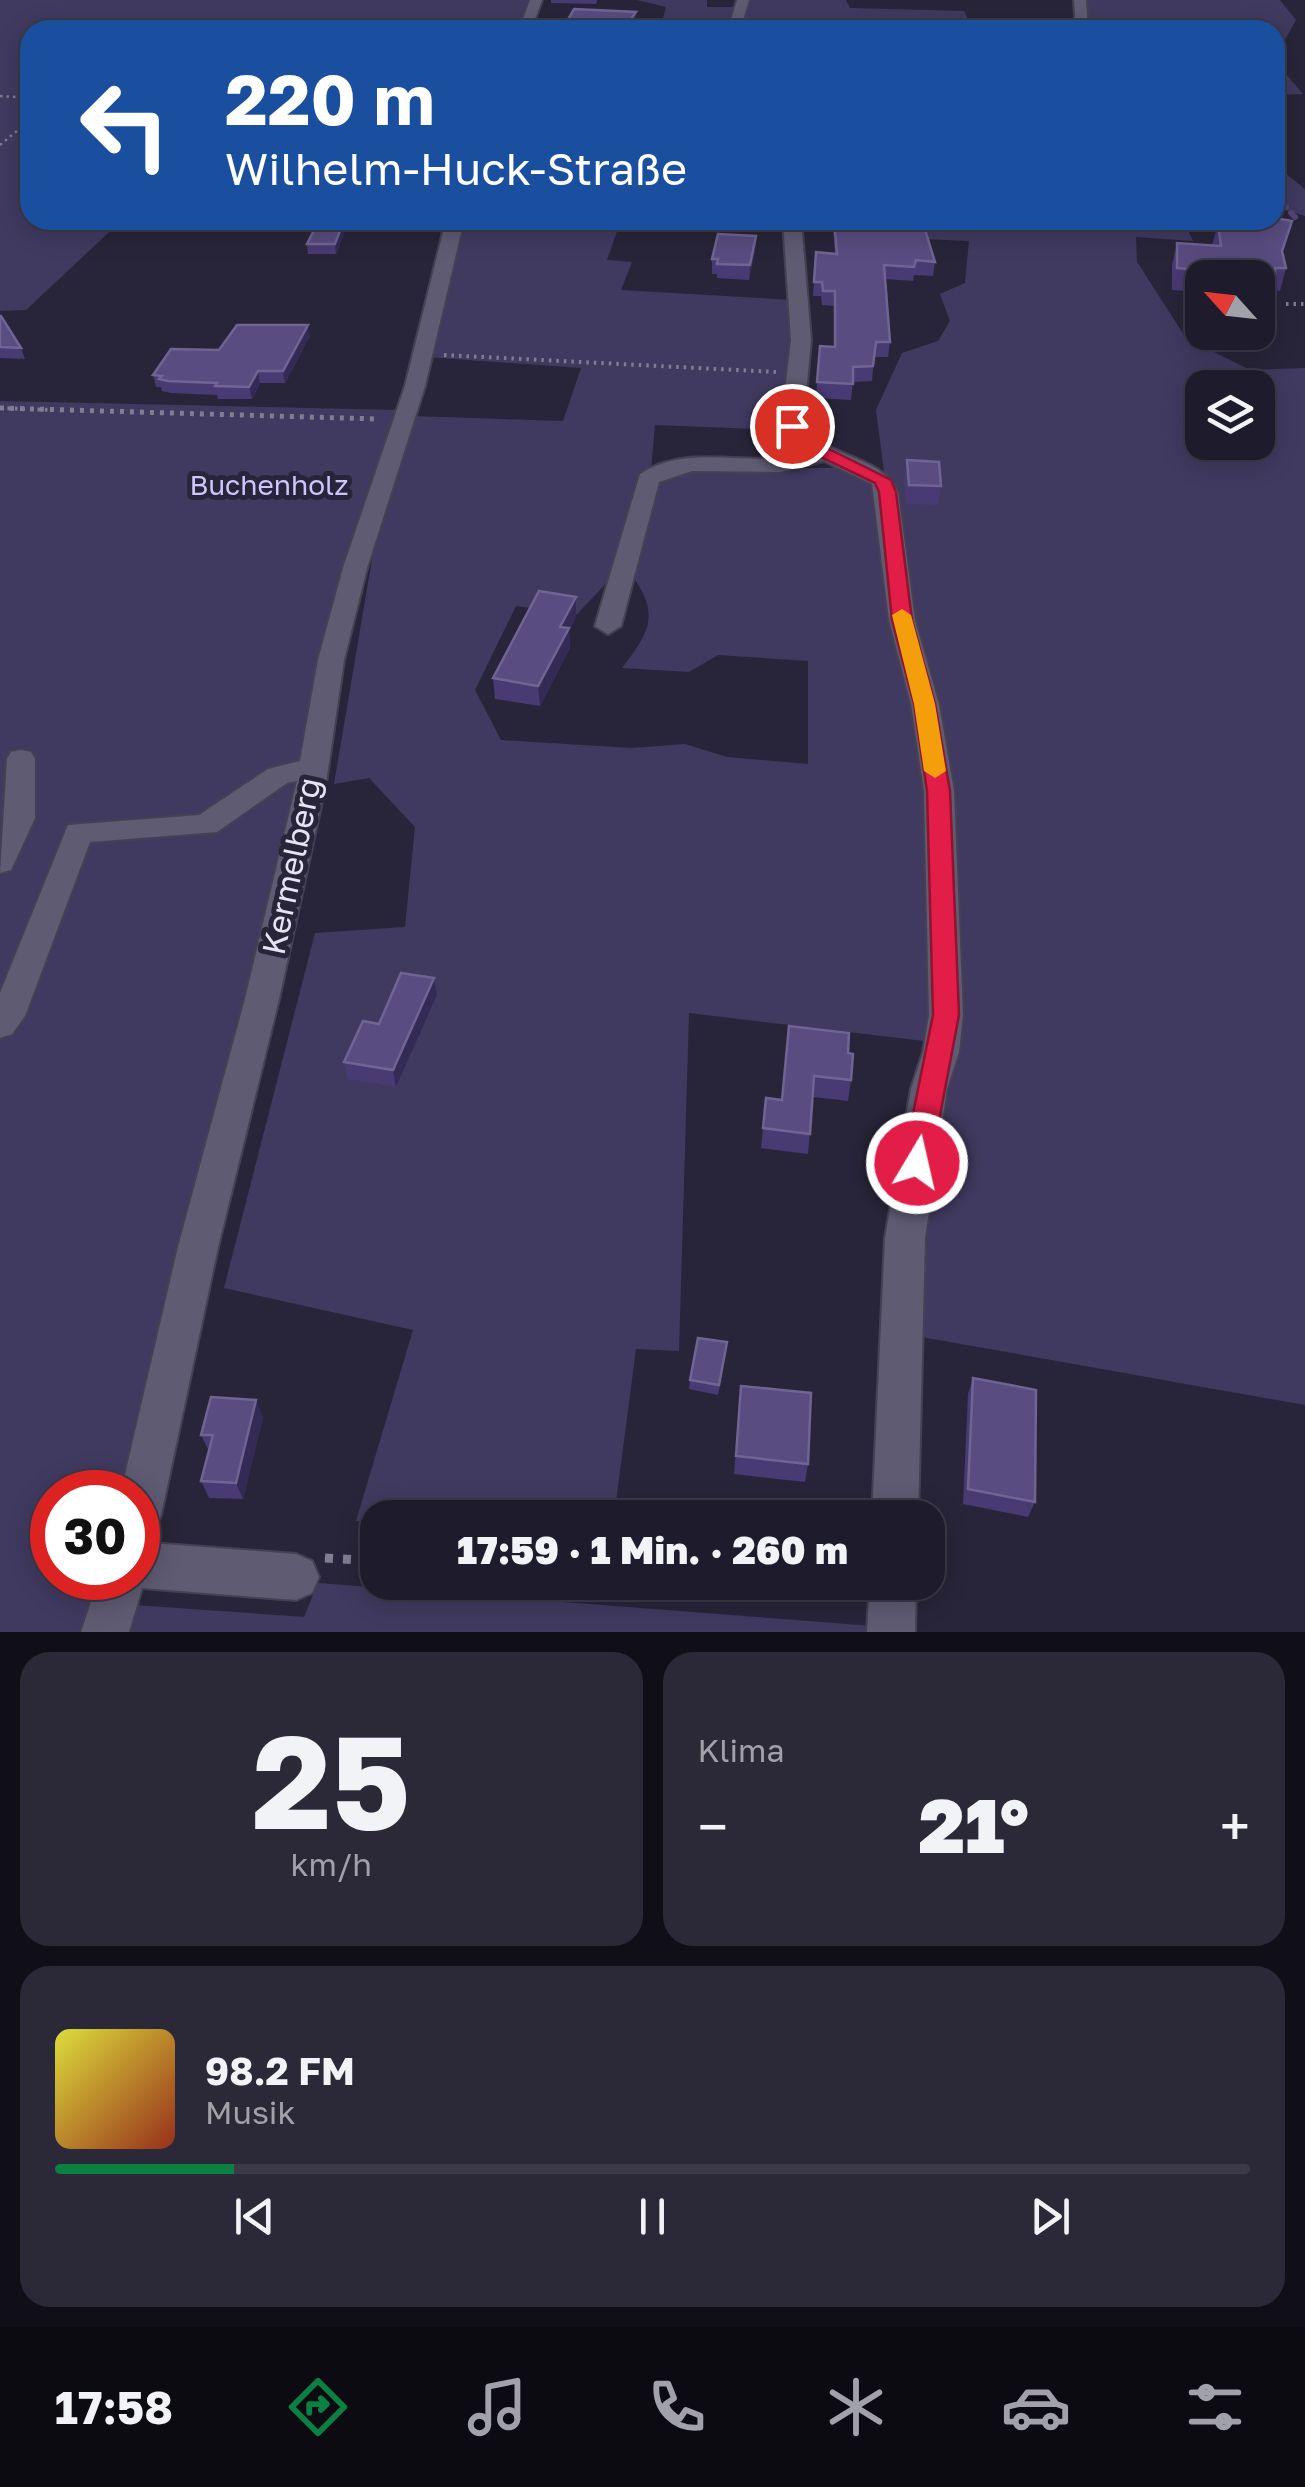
<!DOCTYPE html>
<html lang="de">
<head>
<meta charset="utf-8">
<style>
  :root { --surface:#1e1c2c; --page:#2b2938; --text:#f1f3f6; --muted:#a1a1a9; --line:#3c3a48; --accent:#0b8043 }
  body { margin:0; font-family:"Golos Text",sans-serif; background:var(--page); color:var(--text); height:100vh; display:flex; flex-direction:column; font-size:38px; white-space:nowrap }
  * { box-sizing:border-box; margin:0 }
  p { font-size:32px; color:var(--muted) }
  .icon { flex:none; width:55px; height:55px; fill:none; stroke:currentColor; stroke-width:2; stroke-linecap:round; stroke-linejoin:round }
  .map { position:relative; height:1632px; overflow:hidden }
  .details { display:flex; flex-direction:column; gap:20px; padding:20px; background:#100f18; flex:1 }
  .details>* { flex:none }
  .guide { position:absolute; left:20px; top:20px; width:1265px; height:210px; border-radius:30px; box-shadow:0 5px 25px #0003,0 0 0 2px var(--line); background:#1a4fa0; color:#fff; overflow:hidden }
  .needle { width:65px; rotate:297deg }
  .fabs { position:absolute; left:1185px; top:260px; display:grid; gap:20px }
  .fabs a { display:grid; place-items:center; width:90px; height:90px; border-radius:20px; background:var(--surface); box-shadow:0 5px 25px #0003,0 0 0 2px var(--line); font-size:50px }
  .speed { position:absolute; left:30px; top:1470px; display:flex; gap:20px; font-size:50px; font-weight:700; text-align:center }
  .speed>* { display:grid; place-content:center; width:130px; height:130px; border-radius:50%; background:var(--surface); box-shadow:0 5px 25px #0003,0 0 0 2px var(--line); line-height:1 }
  .speed .limit { border:15px solid #d22; background:#fff; color:#111 }
  .pin { position:absolute; display:grid; place-items:center; width:85px; height:85px; color:#fff; margin:-42px; border:5px solid #fff; border-radius:50%; box-shadow:0 2px 10px #0007 }
  .me { position:absolute; width:110px; margin:-55px; rotate:9deg; stroke-linejoin:round; filter:drop-shadow(0 0 8px #0008) }
  .turn { display:flex; align-items:center; gap:35px; height:210px; padding:0 40px; font-size:45px }
  .turn .icon { width:130px; height:130px; stroke-width:2.5 }
  .turn b { display:block; font-size:70px; line-height:85px }
  .big { font-size:75px; font-weight:800; line-height:1.1 }
  .details .tile { flex:1; display:flex; flex-direction:column; justify-content:center; gap:15px; min-width:0; padding:0 35px; border-radius:30px; background:var(--page) }
  .details .dial { align-items:center; gap:0 }
  .dial b { font-size:130px; line-height:1 }
  .song { display:flex; align-items:center; gap:30px }
  .cover { width:120px; height:120px; border-radius:15px; background:linear-gradient(135deg,hsl(60 70% 55%),hsl(10 70% 35%)) }
  .played { height:10px; border-radius:5px; background:linear-gradient(90deg,var(--accent) 15%,var(--line) 15%) }
  .keys { display:flex; justify-content:space-around; direction:ltr }
  .heat { display:flex; justify-content:space-between; align-items:center; font-size:55px; direction:ltr }
  .details .tiles { flex:1; display:grid; gap:20px; grid-template-columns:1fr 1fr }
  .tile:last-child { grid-column:span 2 }
  .trip { position:absolute; left:360px; top:1500px; width:585px; height:100px; border-radius:30px; background:var(--surface); box-shadow:0 5px 25px #0003,0 0 0 2px var(--line); font-weight:800; line-height:100px; text-align:center }
  .tabs { display:flex; height:160px; justify-content:space-around; align-items:center; background:#0c0b12; color:var(--muted) }
  .tabs .icon { width:70px; height:70px }
  .tabs .selected { color:var(--accent) }
  .tabs b { font-size:45px; color:var(--text) }
  .map>svg:first-child { display:block }
  .green { fill:#413a60; fill-rule:evenodd }
  .lines { fill:none; stroke-linecap:round; stroke-linejoin:round }
  .stream { stroke:#544572; stroke-width:6 }
  .minor-casing { stroke:#454153; stroke-width:4 }
  .path-far3 { stroke:#7f7d8f; stroke-width:2.5; stroke-dasharray:2.5 4; stroke-linecap:butt }
  .path-far2 { stroke:#7f7d8f; stroke-width:4; stroke-dasharray:2.5 5; stroke-linecap:butt }
  .path-far1 { stroke:#7f7d8f; stroke-width:5; stroke-dasharray:4 6; stroke-linecap:butt }
  .path { stroke:#7f7d8f; stroke-width:9; stroke-dasharray:8 10; stroke-linecap:butt }
  .minor { fill:#5e5b73; fill-rule:evenodd }
  .wall { fill:#483a73 }
  .shaded-wall { fill:#342a56 }
  .building { fill:#594c80; stroke:#6f6492; stroke-width:2.5 }
  .route { fill:#e11d48; stroke:#92132f; stroke-width:2.5 }
  .slow { fill:#f59e0b }
  .labels { text-anchor:middle; dominant-baseline:central; stroke-width:10; stroke-linejoin:round; paint-order:stroke }
  .far-park-label { font-size:28px; fill:#cdc5fd; stroke:#28253a }
  .street-label { font-size:32px; fill:#e6e4f3; stroke:#28253a }
</style>
</head>
<body>
<div class="map">
<svg width="1305" height="1632" viewBox="0 0 1305 1632">
  <rect width="100%" height="100%" fill="#28253a"/>
  <g class="green">
    <path d="M0,0H530L521,30H30V220H122L26,310L0,311Z"/>
    <path d="M637,0H707V7H736L729,30H660L666,7Z"/>
    <path d="M747,0H846L850,8L964,11L973,30H739Z"/>
    <path d="M1083,0H1280L1296,20L1282,45L1279,66L1303,94L1275,95V30H1085Z"/>
    <path d="M1275,165L1305,189V216L1275,207Z"/>
    <path d="M463,220H621L607,260L632,262L621,290L793,300L794,340L783,430L655,425L651,469L618,571L577,614L516,606L475,690L501,740L632,748L685,744L727,757L808,764V661L718,655L689,672L622,668C652,629 660,613 629,571L654,480L682,468H837L864,476L873,483L931,790L935,1013L924,1041L689,1013L679,1351L636,1349L614,1517L378,1518L377,1523L356,1521L413,1330L224,1288L315,933L405,927L415,827L369,778L334,784L379,518L410,416L563,421L581,368L427,357Z"/>
    <path d="M919,220H1183L1193,241L1136,237L1137,262L1186,338L1250,370L1305,368V1405L916,1336L918,1242L955,1018L876,410L902,353L938,341L950,321L940,294L965,283L969,241L923,239ZM1202,388H1258V442H1202Z"/>
    <path d="M0,401L397,410L129,1492H52V1578H110L105,1603L304,1617L318,1583L886,1627V1632H0Z"/>
  </g>
  <g class="lines">
    <g class="stream">
      <path d="M1275,203L1286,207"/>
      <path d="M1291,213L1295,217"/>
    </g>
    <defs>
      <g id="minor">
        <path d="M530,0H542L531,30H519Z"/>
        <path d="M737,0H749L740,30H728Z"/>
        <path d="M1074,0H1086L1088,30H1076Z"/>
        <path d="M446,220H464L425,386L367,568L344,660L326,783L279,999L218,1247L161,1515L154,1531L138,1538V1492H121L178,1247L245,999L297,781L287,783L217,832L90,842L25,1016L12,1034L0,1038V993L68,825L199,815L268,769L300,761L318,660L343,568L405,386Z"/>
        <path d="M783,220H801L811,340L803,426C826,458 882,455 898,492L915,620L939,704L954,791L963,1015L959,1052L947,1089L925,1238L918,1518H872L885,1238L911,1089L923,1052L929,1015L924,791L911,704L889,620L872,484L824,461L780,472L692,471L659,482L621,626L608,634L595,626L640,474C691,441 751,470 805,453L797,449L781,426L791,340Z"/>
        <path d="M21,750L31,752L35,759V818L11,870L0,873L7,759L11,752Z"/>
        <path d="M138,1542L296,1554L312,1561L319,1577L312,1593L296,1600L142,1588L129,1632H81L99,1578H138Z"/>
        <path d="M870,1582H916L915,1632H867Z"/>
      </g>
    </defs>
    <use href="#minor" class="minor-casing"/>
    <g class="path-far3">
      <path d="M0,96L30,98"/>
      <path d="M0,145L30,120"/>
    </g>
    <g class="path-far2">
      <path d="M1286,304H1305"/>
      <path d="M444,355L776,372"/>
      <path d="M0,408L52,410"/>
    </g>
    <path class="path-far1" d="M0,408L377,419"/>
    <g class="path">
      <path d="M325,1558L378,1561"/>
      <path d="M709,1582L857,1592"/>
    </g>
    <use href="#minor" class="minor"/>
  </g>
  <g class="wall">
    <path d="M551,0H597L596,4L551,3Z"/>
    <path d="M349,220L336,254H308L307,244Z"/>
    <path d="M832,220H922L935,262L933,276L914,275L913,281L885,279L890,342L888,357H874L872,381L853,382L851,400L816,398L820,346L834,347V306L822,305L821,296H813L816,252L835,253Z"/>
    <path d="M1218,224L1262,228L1282,252L1286,268L1280,291L1271,290L1269,297L1258,296V278H1202V292L1172,290V265L1177,243L1212,245Z"/>
    <path d="M756,236L755,250L749,280L717,278V274H712V259Z"/>
    <path d="M0,316L21,348L25,359L0,358Z"/>
    <path d="M310,336L285,383H260L252,399H218L217,395L171,393L162,391L161,387H156L153,375L219,350Z"/>
    <path d="M907,460L941,486L938,505L906,504L904,479Z"/>
    <path d="M576,597V617L569,631L570,648L540,706L495,699L493,678Z"/>
    <path d="M437,995L396,1087L348,1079L344,1062Z"/>
    <path d="M848,1053L851,1080L848,1101L813,1097L808,1154L761,1148L766,1098L782,1100Z"/>
    <path d="M727,1342L718,1395L689,1389L690,1380Z"/>
    <path d="M973,1378L1035,1502L1028,1517L963,1504L968,1394Z"/>
    <path d="M741,1386L808,1464L805,1482L734,1474Z"/>
    <path d="M263,1417L243,1499L209,1498L201,1481L209,1451L201,1435Z"/>
  </g>
  <g class="shaded-wall">
    <path d="M636,12V18L629,30H624Z"/>
    <path d="M344,220H349L336,254L335,244Z"/>
    <path d="M756,236L755,250L749,280L750,265Z"/>
    <path d="M308,325L310,336L285,383L283,371Z"/>
    <path d="M258,371L260,383L252,399L249,387Z"/>
    <path d="M576,597V617L569,631L570,648L540,706L538,686L560,627Z"/>
    <path d="M434,978L437,995L396,1087L393,1070Z"/>
    <path d="M256,1400L263,1417L243,1499L236,1483Z"/>
  </g>
  <g class="building">
    <path d="M574,9L636,12L624,30H562Z"/>
    <path d="M1275,218L1292,221L1282,251L1286,268H1275V275L1177,268V243L1221,246L1218,224L1262,228L1265,220H1275Z"/>
    <path d="M319,220H344L335,244H307Z"/>
    <path d="M834,220H922L935,262L916,260L914,267L884,265L890,342H876L873,366L853,367V384L817,382L820,346L835,347V291H823L822,282H814L816,252L837,254Z"/>
    <path d="M718,234L756,236L750,265L717,264L718,259H712Z"/>
    <path d="M0,316H1L21,348L0,347Z"/>
    <path d="M237,325H308L283,371H258L249,387L215,386L217,383L168,381L159,379L162,376L153,375L171,349L219,350Z"/>
    <path d="M907,460L939,462L941,486L909,485Z"/>
    <path d="M539,591L576,597L560,627L569,628L538,686L493,678Z"/>
    <path d="M401,973L434,978L393,1070L344,1062L363,1021L379,1024Z"/>
    <path d="M789,1026L849,1033L848,1053L853,1054L851,1080L814,1076L810,1134L763,1128L766,1098L782,1100Z"/>
    <path d="M698,1338L727,1342L719,1385L690,1380Z"/>
    <path d="M973,1378L1036,1390L1035,1502L968,1489Z"/>
    <path d="M741,1386L811,1393L808,1464L736,1456Z"/>
    <path d="M211,1397L256,1400L236,1483L201,1481L213,1435H201Z"/>
  </g>
  <path class="route" d="M786,422H798L811,440L891,480L896,492L912,620L935,704L950,791L959,1015L931,1163L927,1172L917,1175L907,1172L903,1163L933,1015L927,791L914,704L892,620L879,492L875,483L800,447L784,426Z"/>
  <path class="slow" d="M902,609L911,615L935,704L946,771L935,778L924,771L914,704L892,615Z"/>
  <g class="labels">
    <g class="far-park-label">
      <text x="269" y="484">Buchenholz</text>
    </g>
    <g class="street-label">
      <text transform="translate(291 866) rotate(-78)">Kermelberg</text>
    </g>
  </g>
</svg>
<div class="fabs">
<a><svg class="needle" viewBox="-14 -14 28 28"><path d="M0-13l5 13h-10z" fill="#e53935"/><path d="M0 13l5-13h-10z" fill="#a1a1a9"/></svg></a>
<a><svg class="icon" aria-label="layers" viewBox="0 0 24 24"><path d="M12 4l9 5-9 5-9-5zM3 14l9 5 9-5"/></svg></a>
</div>
<div class="speed"><div class="limit">30</div></div>
<div class="pin" style="left:792px;top:426px;background:#d93025"><svg class="icon" aria-label="arrive" viewBox="0 0 24 24"><path d="M6 21V4h12l-3 4 3 4H6"/></svg></div>
<svg class="me" style="left:917px;top:1163px" viewBox="-20 -20 40 40"><circle r="17" fill="#e11d48" stroke="#fff" stroke-width="3"/><path d="M0-11L8 9 0 5-8 9z" fill="#fff"/></svg>
<div class="trip">17:59 · 1 Min. · 260 m</div>
<div class="guide">
<div class="turn"><svg class="icon" aria-label="left" viewBox="0 0 24 24"><path d="M17 20v-9H6M10 6l-5 5 5 5"/></svg><div><b>220 m</b>Wilhelm-Huck-Straße</div></div>
</div>
</div>
<section class="details">
<div class="tiles">
<div class="tile dial"><b>25</b><p>km/h</p></div>
<div class="tile"><p>Klima</p>
<div class="heat"><a>−</a><b class="big">21°</b><a>+</a></div>
</div>
<div class="tile">
<div class="song"><i class="cover"></i><div><b>98.2 FM</b><p>Musik</p></div></div>
<div class="played"></div>
<div class="keys"><svg class="icon" aria-label="previous" viewBox="0 0 24 24"><path d="M18 5L8 12l10 7zM5 5v14"/></svg><svg class="icon" aria-label="pause" viewBox="0 0 24 24"><path d="M8 5v14M16 5v14"/></svg><svg class="icon" aria-label="next" viewBox="0 0 24 24"><path d="M6 5l10 7-10 7zM19 5v14"/></svg></div>
</div>
</div>
</section>
<nav class="tabs">
<b>17:58</b>
<svg class="icon selected" aria-label="directions" viewBox="0 0 24 24"><path d="M12 3l9 9-9 9-9-9zM9 14v-3h6M13 9l2 2-2 2"/></svg>
<svg class="icon" aria-label="music" viewBox="0 0 24 24"><path d="M9 18V5l10-2v13"/><circle cx="6" cy="18" r="3"/><circle cx="16" cy="16" r="3"/></svg>
<svg class="icon" aria-label="phone" viewBox="0 0 24 24"><path d="M5 4h4l2 5-3 2q2 4 5 5l2-3 5 2v4C11 20 4 13 5 4z"/></svg>
<svg class="icon" aria-label="climate" viewBox="0 0 24 24"><path d="M12 3v18M4 7l16 10M4 17L20 7"/></svg>
<svg class="icon" aria-label="car" viewBox="0 0 24 24"><path d="M5 17H2v-5l4-1 3-4h7l3 4 3 1v5h-3M9 17h6M6 11h13"/><circle cx="7" cy="17" r="2"/><circle cx="17" cy="17" r="2"/></svg>
<svg class="icon" aria-label="filters" viewBox="0 0 24 24"><path d="M4 7h16M4 17h16"/><circle cx="9" cy="7" r="2"/><circle cx="15" cy="17" r="2"/></svg>
</nav>
</body>
</html>
